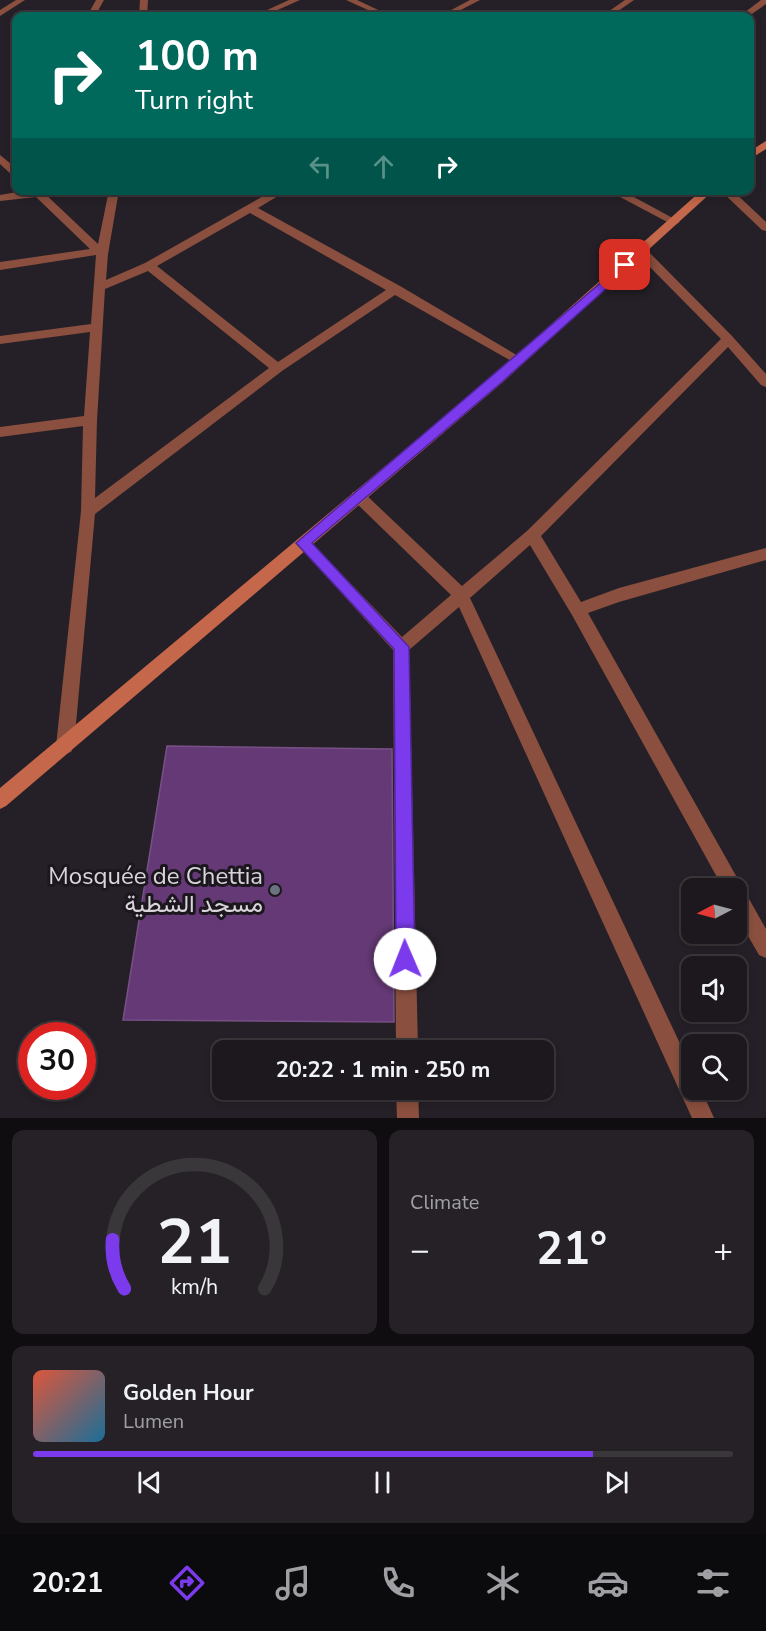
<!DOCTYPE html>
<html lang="en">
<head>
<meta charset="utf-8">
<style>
  :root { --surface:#1c181d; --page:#252126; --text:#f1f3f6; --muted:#a0a0a4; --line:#3a373b; --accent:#7c3aed }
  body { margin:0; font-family:"Nunito Sans",Vazirmatn,sans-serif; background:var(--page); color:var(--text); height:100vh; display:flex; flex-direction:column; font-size:22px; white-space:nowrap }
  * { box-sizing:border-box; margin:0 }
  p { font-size:20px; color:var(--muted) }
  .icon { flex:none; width:33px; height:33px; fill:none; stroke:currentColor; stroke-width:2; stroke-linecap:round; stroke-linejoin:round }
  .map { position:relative; height:1118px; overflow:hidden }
  .side { display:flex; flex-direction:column; gap:12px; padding:12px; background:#0f0d10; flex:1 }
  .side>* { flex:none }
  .guide { position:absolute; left:12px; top:12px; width:742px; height:183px; border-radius:12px; box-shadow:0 3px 9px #0003,0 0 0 2px var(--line); background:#00695c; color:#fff; overflow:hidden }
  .needle { width:39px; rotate:264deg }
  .buttons { position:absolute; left:681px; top:878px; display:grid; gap:12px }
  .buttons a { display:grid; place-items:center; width:66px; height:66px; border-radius:12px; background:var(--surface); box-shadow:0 3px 9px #0003,0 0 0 2px var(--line); font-size:30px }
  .speed { position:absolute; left:18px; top:1022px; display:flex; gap:12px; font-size:30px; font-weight:700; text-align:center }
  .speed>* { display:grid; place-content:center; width:78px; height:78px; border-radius:50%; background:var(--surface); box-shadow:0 3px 9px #0003,0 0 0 2px var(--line); line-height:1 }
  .speed .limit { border:9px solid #d22; background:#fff; color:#111 }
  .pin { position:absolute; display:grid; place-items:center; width:51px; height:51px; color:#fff; margin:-26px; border-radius:12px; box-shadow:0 3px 9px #0006 }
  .me { position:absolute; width:66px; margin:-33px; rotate:359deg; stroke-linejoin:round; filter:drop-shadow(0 0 4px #0008) }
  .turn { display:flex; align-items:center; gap:21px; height:126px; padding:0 24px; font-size:27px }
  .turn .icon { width:78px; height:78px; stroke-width:2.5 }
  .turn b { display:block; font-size:42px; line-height:51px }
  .lanes { display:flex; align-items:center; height:57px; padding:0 24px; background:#0003; justify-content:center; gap:30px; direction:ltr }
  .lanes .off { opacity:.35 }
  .big { font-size:45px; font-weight:700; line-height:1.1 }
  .side .widget { flex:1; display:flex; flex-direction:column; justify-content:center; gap:9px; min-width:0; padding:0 21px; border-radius:12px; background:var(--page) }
  .side .dial { align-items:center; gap:0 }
  .dial svg { height:156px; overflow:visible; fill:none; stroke:var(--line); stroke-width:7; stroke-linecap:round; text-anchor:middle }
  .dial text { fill:var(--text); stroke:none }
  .song { display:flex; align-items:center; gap:18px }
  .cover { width:72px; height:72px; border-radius:9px; background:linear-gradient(135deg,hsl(10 70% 55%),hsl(200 70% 35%)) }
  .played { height:6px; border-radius:3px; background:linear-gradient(90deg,var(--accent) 80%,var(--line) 80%) }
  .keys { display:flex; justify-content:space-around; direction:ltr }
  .heat { display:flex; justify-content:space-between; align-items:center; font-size:33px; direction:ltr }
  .side .tiles { flex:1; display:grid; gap:12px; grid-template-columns:1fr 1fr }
  .widget:last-child { grid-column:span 2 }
  .trip { position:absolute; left:212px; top:1040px; width:342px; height:60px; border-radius:12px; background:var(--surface); box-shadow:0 3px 9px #0003,0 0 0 2px var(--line); font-weight:700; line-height:60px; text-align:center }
  .menu { display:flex; height:96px; justify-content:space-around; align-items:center; background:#0b0a0c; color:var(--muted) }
  .menu .icon { width:42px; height:42px }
  .menu .active { color:var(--accent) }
  .menu b { font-size:27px; color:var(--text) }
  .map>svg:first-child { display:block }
  .building { fill:#653976; stroke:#775185; stroke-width:1.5 }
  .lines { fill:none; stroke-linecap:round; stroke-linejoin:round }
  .street { fill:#8a4f3e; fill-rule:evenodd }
  .secondary { fill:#c4674a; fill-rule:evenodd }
  .route { fill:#7c3aed; stroke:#51269a; stroke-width:1.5 }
  .worship-dot { fill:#6b7280; stroke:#1c171e; stroke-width:2 }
  .labels { text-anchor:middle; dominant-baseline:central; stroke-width:6; stroke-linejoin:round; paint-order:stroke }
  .near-poi-label { font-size:24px; fill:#d8d5da; stroke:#1c171e; text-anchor:end }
</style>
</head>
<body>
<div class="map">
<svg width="766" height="1118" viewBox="0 0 766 1118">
  <rect width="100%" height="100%" fill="#252027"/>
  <path class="building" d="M167,746L392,749L394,1022L123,1020Z"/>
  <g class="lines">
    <g class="street">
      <path d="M16,0H25L0,16V10Z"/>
      <path d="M96,0H104L95,16H87Z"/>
      <path d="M140,0H148L147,16H139Z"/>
      <path d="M289,0H300L264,16H254Z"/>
      <path d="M346,0H357L391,16H381Z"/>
      <path d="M470,0H480L449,16H440Z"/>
      <path d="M625,0H634L611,16H602Z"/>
      <path d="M761,0H766V4L749,16H740Z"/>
      <path d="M0,155L16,168V176L12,175L0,164Z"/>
      <path d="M29,190H41L98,244L109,190H119L108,254L106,280L145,263L274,190H288L258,208L400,286L525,360L523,363H515L395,295L282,371L95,514L74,746L71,752L65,754L59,752L56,746L81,511L83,426L0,437V427L84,416L90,332L0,344V336L91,324L96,255L0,270V262L90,249L36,197L0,201V195ZM250,213L386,290L278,362L157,266ZM148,271L269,368L95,498L97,420L105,289Z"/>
      <path d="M607,190H621L680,222L675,225L671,224Z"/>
      <path d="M720,190H732L766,222V231L762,230Z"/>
      <path d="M641,247L645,248L732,336L766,374V387L761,385L728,347L541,536L581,602L619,588L766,548V560L619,602L588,613L766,929V958L759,955L736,915V888H723L572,615L530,545L470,598L692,1069V1089H701L714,1118H692L459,607L409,650L418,1050H396L393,650L296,543L298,539L303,537L308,539L402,637L451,595L353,500L351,496L353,492H363L462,586L527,531L721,339L637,254V248Z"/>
      <path d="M396,1089H418L419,1118H397Z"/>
    </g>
    <g class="secondary">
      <path d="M766,141V149L750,159V151Z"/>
      <path d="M702,190H714L503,382L6,806L0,809V788L493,376Z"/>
    </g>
  </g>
  <path class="route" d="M625,262L630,265L629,268L502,382L312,543L409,647L415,959L412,965L405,968L399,965L396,959L394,649L296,543Z"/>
  <circle class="worship-dot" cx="275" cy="890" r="6"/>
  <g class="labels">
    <g class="near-poi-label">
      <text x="263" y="876">Mosquée de Chettia<tspan x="263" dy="28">مسجد الشطية</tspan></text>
    </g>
  </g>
</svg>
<div class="buttons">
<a><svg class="needle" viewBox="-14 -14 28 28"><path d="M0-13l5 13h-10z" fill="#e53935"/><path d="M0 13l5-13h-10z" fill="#a0a0a4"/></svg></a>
<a><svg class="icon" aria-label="sound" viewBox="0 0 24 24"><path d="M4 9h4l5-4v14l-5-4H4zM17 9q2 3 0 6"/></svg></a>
<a><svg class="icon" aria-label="search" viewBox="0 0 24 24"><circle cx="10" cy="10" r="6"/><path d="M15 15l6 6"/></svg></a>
</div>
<div class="speed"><div class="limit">30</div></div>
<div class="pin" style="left:625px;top:265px;background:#d93025"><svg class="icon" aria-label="arrive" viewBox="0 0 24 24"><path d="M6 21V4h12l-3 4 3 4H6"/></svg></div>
<svg class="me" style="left:405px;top:959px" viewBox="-20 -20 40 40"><circle r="19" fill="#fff"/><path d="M0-13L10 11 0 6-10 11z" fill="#7c3aed"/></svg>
<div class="trip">20:22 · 1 min · 250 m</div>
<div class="guide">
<div class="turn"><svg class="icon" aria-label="right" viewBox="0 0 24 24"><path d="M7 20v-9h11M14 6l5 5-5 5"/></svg><div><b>100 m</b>Turn right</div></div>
<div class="lanes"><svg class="icon off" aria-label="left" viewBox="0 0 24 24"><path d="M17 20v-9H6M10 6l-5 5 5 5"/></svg><svg class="icon off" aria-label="ahead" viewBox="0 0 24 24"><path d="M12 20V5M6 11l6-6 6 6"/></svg><svg class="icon" aria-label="right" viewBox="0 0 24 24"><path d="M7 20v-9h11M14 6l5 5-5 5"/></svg></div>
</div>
</div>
<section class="side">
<div class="tiles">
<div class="widget dial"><svg viewBox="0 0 100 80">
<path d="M14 69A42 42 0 1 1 86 69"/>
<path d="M14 69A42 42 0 0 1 8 44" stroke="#7c3aed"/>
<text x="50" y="56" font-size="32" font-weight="700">21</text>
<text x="50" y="72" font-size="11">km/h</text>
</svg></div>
<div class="widget"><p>Climate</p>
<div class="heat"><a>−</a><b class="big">21°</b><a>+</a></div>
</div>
<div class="widget">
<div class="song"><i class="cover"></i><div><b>Golden Hour</b><p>Lumen</p></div></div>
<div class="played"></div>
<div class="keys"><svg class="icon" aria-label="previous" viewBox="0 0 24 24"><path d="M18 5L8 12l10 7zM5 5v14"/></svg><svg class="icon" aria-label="pause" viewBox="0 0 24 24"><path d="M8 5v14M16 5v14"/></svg><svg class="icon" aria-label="next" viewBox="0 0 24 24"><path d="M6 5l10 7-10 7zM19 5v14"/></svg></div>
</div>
</div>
</section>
<nav class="menu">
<b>20:21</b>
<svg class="icon active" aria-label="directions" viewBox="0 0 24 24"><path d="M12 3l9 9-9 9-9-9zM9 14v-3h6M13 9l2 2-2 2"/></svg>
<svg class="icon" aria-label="music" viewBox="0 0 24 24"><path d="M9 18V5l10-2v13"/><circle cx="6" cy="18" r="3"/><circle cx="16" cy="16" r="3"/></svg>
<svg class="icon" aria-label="phone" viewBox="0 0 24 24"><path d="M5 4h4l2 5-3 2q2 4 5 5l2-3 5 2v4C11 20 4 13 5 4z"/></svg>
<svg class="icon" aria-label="climate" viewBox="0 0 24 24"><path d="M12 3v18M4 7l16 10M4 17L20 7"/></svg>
<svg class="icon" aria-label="car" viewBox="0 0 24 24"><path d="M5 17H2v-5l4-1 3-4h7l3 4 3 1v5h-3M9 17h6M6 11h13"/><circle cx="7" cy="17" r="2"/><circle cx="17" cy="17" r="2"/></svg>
<svg class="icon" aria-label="filters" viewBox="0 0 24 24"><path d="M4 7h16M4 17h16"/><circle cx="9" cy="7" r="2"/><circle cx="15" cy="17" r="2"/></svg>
</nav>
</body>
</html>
